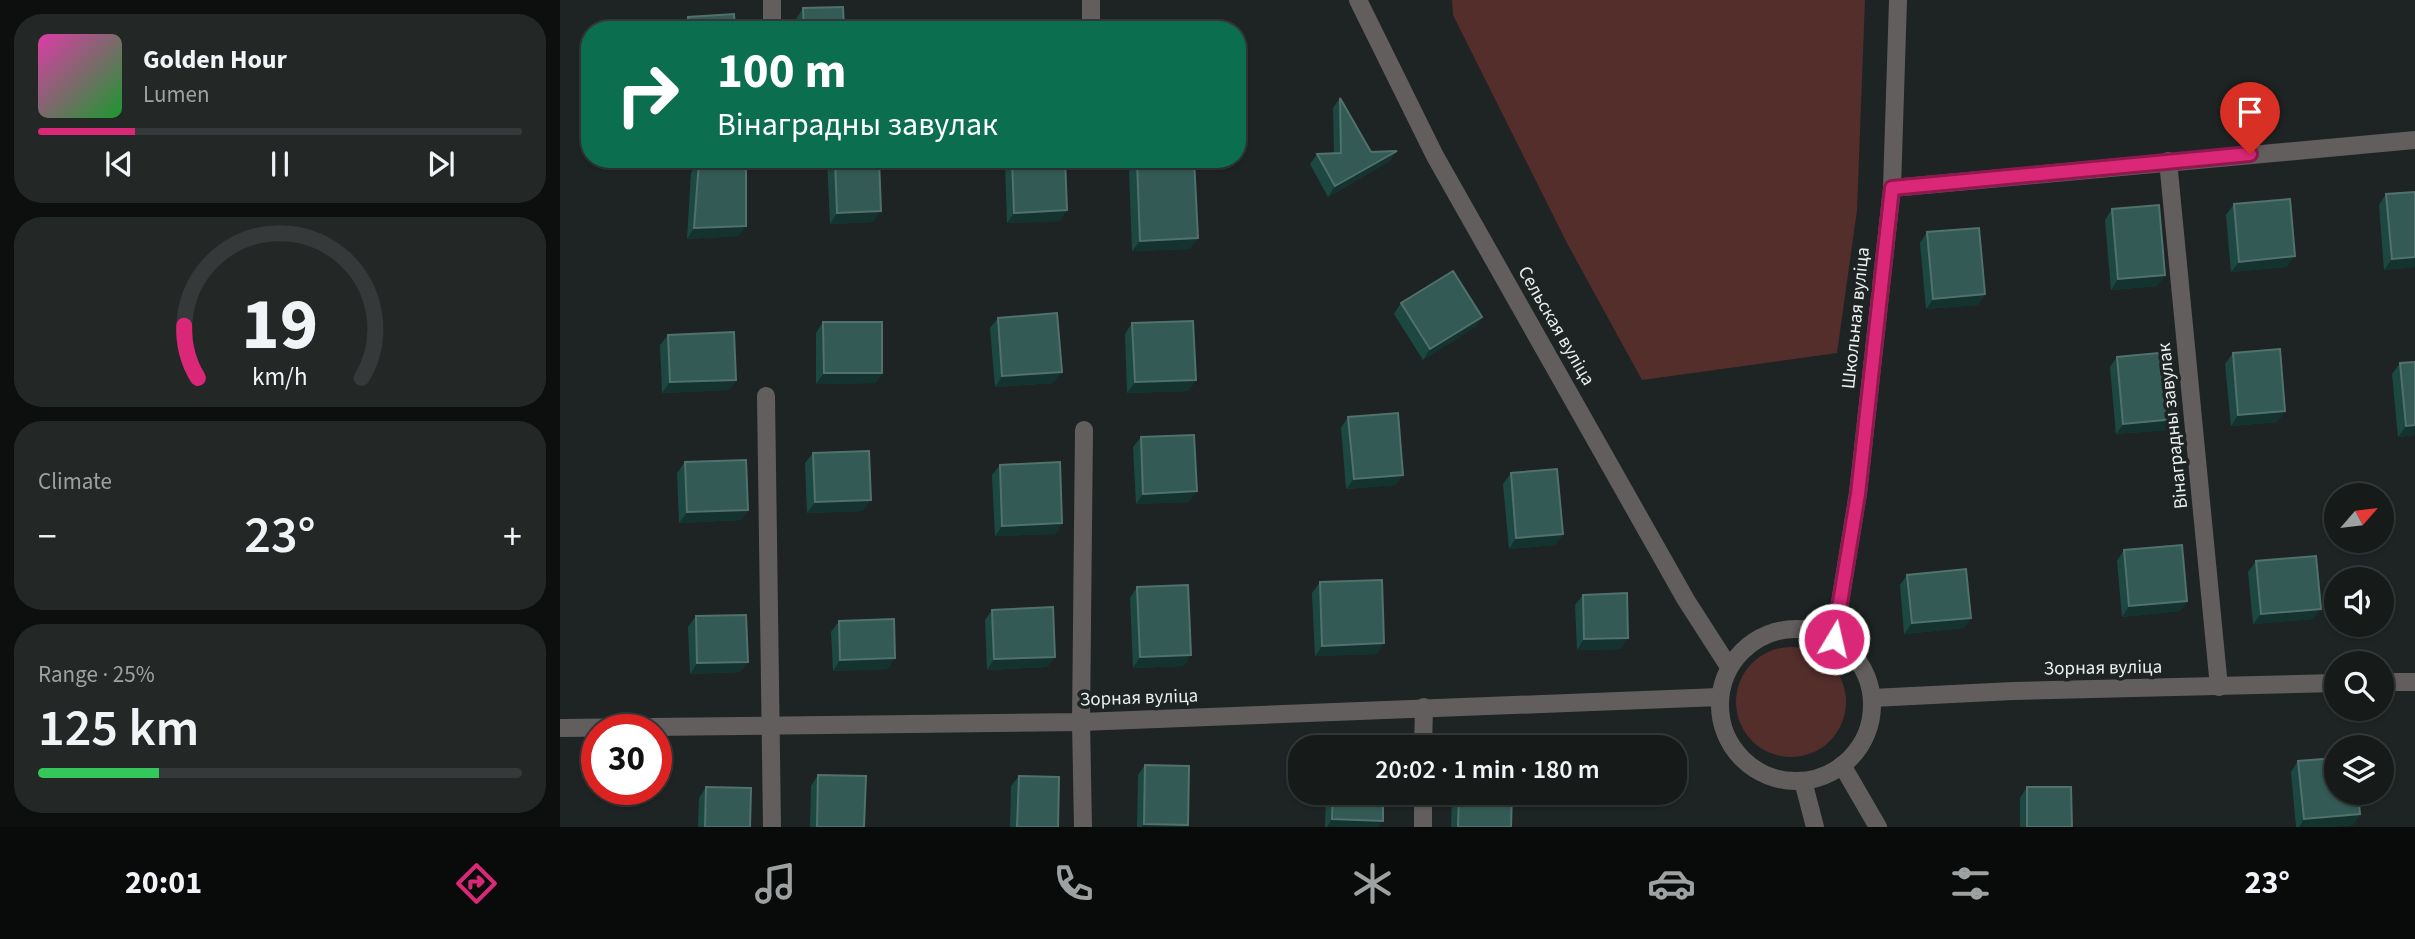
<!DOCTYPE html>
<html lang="en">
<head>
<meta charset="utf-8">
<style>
  :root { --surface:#161b1a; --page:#232827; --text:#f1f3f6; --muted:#9ea1a2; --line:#353939; --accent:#db2777 }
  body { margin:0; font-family:"Source Sans 3",sans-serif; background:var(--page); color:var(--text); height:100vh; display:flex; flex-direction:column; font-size:26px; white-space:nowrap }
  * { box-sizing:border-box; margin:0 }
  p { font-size:23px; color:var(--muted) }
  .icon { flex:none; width:38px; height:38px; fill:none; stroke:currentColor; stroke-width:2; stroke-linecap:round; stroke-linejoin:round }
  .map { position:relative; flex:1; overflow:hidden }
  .details { display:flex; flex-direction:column; gap:14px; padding:14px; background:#0c0f0e; width:560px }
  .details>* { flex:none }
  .hud { position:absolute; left:21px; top:21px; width:665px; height:147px; border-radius:28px; box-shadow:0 2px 5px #0004,0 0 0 2px var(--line); background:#0b6e4f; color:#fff; overflow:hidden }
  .needle { width:46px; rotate:62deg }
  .buttons { position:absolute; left:1764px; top:483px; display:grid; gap:14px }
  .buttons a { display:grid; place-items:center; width:70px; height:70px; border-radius:50%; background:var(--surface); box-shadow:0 2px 5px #0004,0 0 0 2px var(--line); font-size:35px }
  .speed { position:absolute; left:21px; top:714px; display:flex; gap:14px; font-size:35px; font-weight:700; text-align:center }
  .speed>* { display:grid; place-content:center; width:91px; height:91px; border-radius:50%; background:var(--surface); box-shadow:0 2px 5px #0004,0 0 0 2px var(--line); line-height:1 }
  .speed .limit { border:10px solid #d22; background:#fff; color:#111 }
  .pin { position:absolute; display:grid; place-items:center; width:60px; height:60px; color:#fff; margin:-72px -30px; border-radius:50% 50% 50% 0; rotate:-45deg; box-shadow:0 0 7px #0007 }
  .pin .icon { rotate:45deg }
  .me { position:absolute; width:77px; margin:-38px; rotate:9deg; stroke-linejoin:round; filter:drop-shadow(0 0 5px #0008) }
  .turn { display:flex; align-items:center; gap:24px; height:147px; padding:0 21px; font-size:32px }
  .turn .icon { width:91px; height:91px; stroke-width:2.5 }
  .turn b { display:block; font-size:49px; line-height:60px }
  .big { font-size:52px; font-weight:600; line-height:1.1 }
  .details .card { flex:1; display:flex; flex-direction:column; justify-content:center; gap:10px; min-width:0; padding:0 24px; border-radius:28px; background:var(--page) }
  .details .dial { align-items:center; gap:0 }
  .dial svg { height:182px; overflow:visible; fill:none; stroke:var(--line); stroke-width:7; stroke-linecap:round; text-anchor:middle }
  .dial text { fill:var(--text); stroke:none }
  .song { display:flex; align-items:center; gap:21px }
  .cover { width:84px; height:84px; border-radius:10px; background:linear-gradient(135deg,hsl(320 70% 55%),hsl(130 70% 35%)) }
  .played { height:7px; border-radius:4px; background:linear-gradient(90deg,var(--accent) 20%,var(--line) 20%) }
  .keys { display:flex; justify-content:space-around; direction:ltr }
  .heat { display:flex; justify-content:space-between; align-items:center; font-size:38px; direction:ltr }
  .charge { height:10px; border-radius:5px; background:linear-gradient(90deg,#34c759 25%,var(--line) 0) }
  .trip { position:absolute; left:728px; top:735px; width:399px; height:70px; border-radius:28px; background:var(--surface); box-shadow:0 2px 5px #0004,0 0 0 2px var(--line); font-weight:600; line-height:70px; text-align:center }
  .tabs { display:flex; height:112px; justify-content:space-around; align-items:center; background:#090b0a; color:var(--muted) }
  .tabs .icon { width:49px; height:49px }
  .tabs .active { color:var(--accent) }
  .tabs b { font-size:32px; color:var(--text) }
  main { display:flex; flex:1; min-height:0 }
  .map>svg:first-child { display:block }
  .green { fill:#532e2b }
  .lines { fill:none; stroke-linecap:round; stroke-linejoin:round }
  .lane { stroke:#625e5e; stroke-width:18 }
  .street { stroke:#625e5e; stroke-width:18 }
  .wall { fill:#1d4842 }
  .shaded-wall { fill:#14322e }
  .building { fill:#335a54; stroke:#50716c; stroke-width:2 }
  .route-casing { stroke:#8e194d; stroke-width:18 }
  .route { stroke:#db2777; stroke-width:12 }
  .labels { text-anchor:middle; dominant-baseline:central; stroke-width:7; stroke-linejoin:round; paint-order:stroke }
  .street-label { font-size:19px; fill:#eaefee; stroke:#1d2423 }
</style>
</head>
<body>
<main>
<section class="details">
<div class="card">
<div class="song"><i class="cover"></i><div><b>Golden Hour</b><p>Lumen</p></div></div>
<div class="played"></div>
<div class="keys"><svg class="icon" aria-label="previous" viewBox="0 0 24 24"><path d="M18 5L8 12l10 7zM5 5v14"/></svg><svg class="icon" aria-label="pause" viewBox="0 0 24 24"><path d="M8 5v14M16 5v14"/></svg><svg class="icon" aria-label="next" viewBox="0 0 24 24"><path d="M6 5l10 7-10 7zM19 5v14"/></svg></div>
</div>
<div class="card dial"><svg viewBox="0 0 100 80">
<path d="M14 69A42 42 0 1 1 86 69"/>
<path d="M14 69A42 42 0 0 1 8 46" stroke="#db2777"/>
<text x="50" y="56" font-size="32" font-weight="700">19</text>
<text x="50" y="72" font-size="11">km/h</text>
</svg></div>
<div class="card"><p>Climate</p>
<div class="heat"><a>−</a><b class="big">23°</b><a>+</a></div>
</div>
<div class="card"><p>Range · 25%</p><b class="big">125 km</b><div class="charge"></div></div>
</section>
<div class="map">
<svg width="1855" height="827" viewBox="0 0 1855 827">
  <rect width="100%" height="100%" fill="#1d2423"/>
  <g class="green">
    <path d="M892,0H1305L1297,210L1277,353L1082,380L1008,245L893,15Z"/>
    <circle cx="1231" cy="702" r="55"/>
  </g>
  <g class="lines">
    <g class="lane">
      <path d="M212,0V30"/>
      <path d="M531,27V0"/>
      <path d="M206,396L212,827"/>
      <path d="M523,827L521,722L524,430"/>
    </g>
    <g class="street">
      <path d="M798,0L875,156L1126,600L1169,667"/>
      <path d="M1608,161L1659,687"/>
      <path d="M1332,188L1855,140"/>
      <circle cx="1236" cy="705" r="76"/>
      <path d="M1274,639L1298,493L1332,188L1338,0"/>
      <path d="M1822,682H1855"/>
      <path d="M1312,698L1453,691L1776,683"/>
      <path d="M0,728L521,722L1159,697"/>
      <path d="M863,747L864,707"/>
      <path d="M1282,765L1318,827"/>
      <path d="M1243,781L1255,827"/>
      <path d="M863,827V793"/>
    </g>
  </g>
  <g class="wall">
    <path d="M243,8L284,30H236V19Z"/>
    <path d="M128,17L175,30H120V27Z"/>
    <path d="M458,22L508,30H453Z"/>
    <path d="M780,98L811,152L830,161L768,197L750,164L757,154L774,153L773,108Z"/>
    <path d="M267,159H319L313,222L270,224Z"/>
    <path d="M449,159H505L507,210L500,221L447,223L445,165Z"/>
    <path d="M577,161L630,249L572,251L569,171Z"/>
    <path d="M139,162L179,236L127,239L131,172Z"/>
    <path d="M1826,194L1855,267L1824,270L1819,205Z"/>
    <path d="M1674,204L1727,267L1671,272L1666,215Z"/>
    <path d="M1552,209L1598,286L1551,290L1545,220Z"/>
    <path d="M1367,232L1425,294L1418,305L1366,309L1360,243Z"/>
    <path d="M841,303L922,317L915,327L863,360L834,314Z"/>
    <path d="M438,318L494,383L435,387L430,328Z"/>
    <path d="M263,322L322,373L315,383L256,384V333Z"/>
    <path d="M572,323L636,380L628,391L567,393L565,334Z"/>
    <path d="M108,335L176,380L169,390L102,393L100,345Z"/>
    <path d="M1673,353L1718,422L1671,426L1665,364Z"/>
    <path d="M1557,357L1615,419L1608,430L1556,434L1550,367Z"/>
    <path d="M1855,362V435L1838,437L1832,374L1840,363Z"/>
    <path d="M788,417L836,485L786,489L781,428Z"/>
    <path d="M581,437L629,502L576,504L573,447Z"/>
    <path d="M253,453L303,511L247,513L245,463Z"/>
    <path d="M125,462L188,510L181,520L119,523L117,473Z"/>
    <path d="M440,465L502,523L495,534L435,536L432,475Z"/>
    <path d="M951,473L1003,534L995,545L949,549L943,484Z"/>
    <path d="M1564,550L1627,601L1620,611L1562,617L1557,561Z"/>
    <path d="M1696,561L1753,619L1693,624L1688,572Z"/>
    <path d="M1347,575L1411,618L1404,628L1344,634L1340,585Z"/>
    <path d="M760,582L817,654L755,656L752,593Z"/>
    <path d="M577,587L624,666L573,668L570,598Z"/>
    <path d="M1023,595L1061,649L1017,650L1015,605Z"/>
    <path d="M432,610L495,657L487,667L427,670L425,620Z"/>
    <path d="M136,616L188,662L180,672L130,674L128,627Z"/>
    <path d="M279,621L328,669L273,671L271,632Z"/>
    <path d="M1738,761L1800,814L1793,825L1769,827H1736L1731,772Z"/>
    <path d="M585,765L627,827H577L578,775Z"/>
    <path d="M258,775L304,827H250L251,786Z"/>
    <path d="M459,776L498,827H450L451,786Z"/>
    <path d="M146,787L190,827H138L139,798Z"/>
    <path d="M1467,787L1512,827H1460V798Z"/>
    <path d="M766,793H823L818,827H765Z"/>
    <path d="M892,793H952L951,827H891Z"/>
  </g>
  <g class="shaded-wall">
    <path d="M837,151L830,161L768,197L775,186Z"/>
    <path d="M507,210L500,221L447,223L454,213Z"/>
    <path d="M321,211L313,222L270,224L277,213Z"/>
    <path d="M186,226L179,236L127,239L134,228Z"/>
    <path d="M638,238L630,249L572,251L580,241Z"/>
    <path d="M1735,256L1727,267L1671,272L1679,262Z"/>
    <path d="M1855,257V267L1824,270L1832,259Z"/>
    <path d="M1605,275L1598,286L1551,290L1558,279Z"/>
    <path d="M1425,294L1418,305L1366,309L1373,299Z"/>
    <path d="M922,317L915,327L863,360L870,349Z"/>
    <path d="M502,372L494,383L435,387L442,376Z"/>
    <path d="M264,373H322L315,383L256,384Z"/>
    <path d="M176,380L169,390L102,393L110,382Z"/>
    <path d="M636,380L628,391L567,393L575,382Z"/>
    <path d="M1725,411L1718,422L1671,426L1678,415Z"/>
    <path d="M1615,419L1608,430L1556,434L1563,424Z"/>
    <path d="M1855,425V435L1838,437L1846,426Z"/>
    <path d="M843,475L836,485L786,489L794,479Z"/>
    <path d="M637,491L629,502L576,504L583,494Z"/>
    <path d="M311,500L303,511L247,513L255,502Z"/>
    <path d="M188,510L181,520L119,523L127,512Z"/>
    <path d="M502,523L495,534L435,536L442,526Z"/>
    <path d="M1003,534L995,545L949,549L956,538Z"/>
    <path d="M1627,601L1620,611L1562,617L1569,606Z"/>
    <path d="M1761,609L1753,619L1693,624L1701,614Z"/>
    <path d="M1411,618L1404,628L1344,634L1352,623Z"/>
    <path d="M1068,638L1061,649L1017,650L1024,639Z"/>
    <path d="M824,643L817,654L755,656L762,646Z"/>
    <path d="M631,655L624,666L573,668L580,657Z"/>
    <path d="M495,657L487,667L427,670L434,659Z"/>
    <path d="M335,658L328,669L273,671L280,660Z"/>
    <path d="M188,662L180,672L130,674L137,663Z"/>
    <path d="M1800,814L1793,825L1769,827H1739L1744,819Z"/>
    <path d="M772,819L823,821L818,827H767Z"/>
    <path d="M584,824L628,825L627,827H582Z"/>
  </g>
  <g class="building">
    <path d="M283,7L284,30H244L243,8Z"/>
    <path d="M174,14L175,30H128V17Z"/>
    <path d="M508,20V30H459L458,22Z"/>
    <path d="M780,98L811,152L837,151L775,186L757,154L781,153Z"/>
    <path d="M275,159H319L321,211L277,213Z"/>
    <path d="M452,159H505L507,210L454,213Z"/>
    <path d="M610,159H634L638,238L580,241L577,161Z"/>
    <path d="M139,162H186V226L134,228Z"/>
    <path d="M1855,192V257L1832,259L1826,194Z"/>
    <path d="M1730,199L1735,256L1679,262L1674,204Z"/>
    <path d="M1599,205L1605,275L1558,279L1552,209Z"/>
    <path d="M1419,228L1425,294L1373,299L1367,232Z"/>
    <path d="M893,271L922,317L870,349L841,303Z"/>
    <path d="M497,313L502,372L442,376L438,318Z"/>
    <path d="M633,321L636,380L575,382L572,323Z"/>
    <path d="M263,322H322V373H264Z"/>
    <path d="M174,332L176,380L110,382L108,335Z"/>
    <path d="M1720,349L1725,411L1678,415L1673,353Z"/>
    <path d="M1609,352L1615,419L1563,424L1557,357Z"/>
    <path d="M1855,362V425L1846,426L1840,363Z"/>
    <path d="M838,413L843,475L794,479L788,417Z"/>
    <path d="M634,435L637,491L583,494L581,437Z"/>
    <path d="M309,451L311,500L255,502L253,453Z"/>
    <path d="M186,460L188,510L127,512L125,462Z"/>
    <path d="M500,462L502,523L442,526L440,465Z"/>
    <path d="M997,469L1003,534L956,538L951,473Z"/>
    <path d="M1622,545L1627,601L1569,606L1564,550Z"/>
    <path d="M1756,556L1761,609L1701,614L1696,561Z"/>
    <path d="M1406,569L1411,618L1352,623L1347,575Z"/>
    <path d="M822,580L824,643L762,646L760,582Z"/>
    <path d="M628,585L631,655L580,657L577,587Z"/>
    <path d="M1067,593L1068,638L1024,639L1023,595Z"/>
    <path d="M493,607L495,657L434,659L432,610Z"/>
    <path d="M186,615L188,662L137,663L136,616Z"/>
    <path d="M334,619L335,658L280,660L279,621Z"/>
    <path d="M1776,758V793H1798L1800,814L1744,819L1738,761Z"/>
    <path d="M585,765L629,766L628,825L584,824Z"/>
    <path d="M258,775L306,776L304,827H257Z"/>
    <path d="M459,776L499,777L498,827H457Z"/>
    <path d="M146,787L191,788L190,827H145Z"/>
    <path d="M1467,787H1511L1512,827H1467Z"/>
    <path d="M773,793H823V821L772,819Z"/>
    <path d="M899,793H952L951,827H898Z"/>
  </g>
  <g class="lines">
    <defs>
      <path id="route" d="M1274,639L1298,494L1332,188L1690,154"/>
    </defs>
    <use href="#route" class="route-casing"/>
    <use href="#route" class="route"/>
  </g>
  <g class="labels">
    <g class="street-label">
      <text transform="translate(1296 318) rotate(-84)">Школьная вуліца</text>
      <text transform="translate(996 326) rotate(60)">Сельская вуліца</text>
      <text transform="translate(1613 426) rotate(-96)">Вінаградны завулак</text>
      <text transform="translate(1543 668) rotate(-1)">Зорная вуліца</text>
      <text transform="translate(579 698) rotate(-2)">Зорная вуліца</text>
    </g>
  </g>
</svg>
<div class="buttons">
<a><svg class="needle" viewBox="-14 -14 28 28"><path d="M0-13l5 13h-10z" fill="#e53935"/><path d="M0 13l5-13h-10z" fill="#9ea1a2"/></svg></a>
<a><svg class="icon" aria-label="sound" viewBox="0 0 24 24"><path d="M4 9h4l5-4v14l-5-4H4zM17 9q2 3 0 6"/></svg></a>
<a><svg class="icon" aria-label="search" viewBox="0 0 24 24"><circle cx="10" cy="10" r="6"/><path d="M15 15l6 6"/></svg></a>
<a><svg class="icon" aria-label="layers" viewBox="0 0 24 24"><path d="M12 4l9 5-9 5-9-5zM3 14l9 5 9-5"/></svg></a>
</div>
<div class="speed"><div class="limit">30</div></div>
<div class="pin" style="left:1690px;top:154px;background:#d93025"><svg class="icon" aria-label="arrive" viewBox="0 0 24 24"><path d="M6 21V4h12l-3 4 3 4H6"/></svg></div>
<svg class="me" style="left:1274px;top:639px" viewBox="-20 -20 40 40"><circle r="17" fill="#db2777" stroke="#fff" stroke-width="3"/><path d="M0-11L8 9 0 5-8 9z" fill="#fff"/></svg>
<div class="trip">20:02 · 1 min · 180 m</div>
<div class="hud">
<div class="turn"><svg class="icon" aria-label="right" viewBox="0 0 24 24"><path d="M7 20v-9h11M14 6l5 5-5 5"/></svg><div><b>100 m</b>Вінаградны завулак</div></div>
</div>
</div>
</main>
<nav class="tabs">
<b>20:01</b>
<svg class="icon active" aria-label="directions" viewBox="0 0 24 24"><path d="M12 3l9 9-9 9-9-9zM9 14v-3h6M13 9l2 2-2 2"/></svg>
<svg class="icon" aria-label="music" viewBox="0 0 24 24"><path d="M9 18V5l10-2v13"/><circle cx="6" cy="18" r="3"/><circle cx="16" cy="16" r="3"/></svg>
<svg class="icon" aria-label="phone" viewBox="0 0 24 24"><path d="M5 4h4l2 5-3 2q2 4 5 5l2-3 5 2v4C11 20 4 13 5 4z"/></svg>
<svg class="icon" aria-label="climate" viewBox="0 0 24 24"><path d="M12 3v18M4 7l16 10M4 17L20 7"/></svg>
<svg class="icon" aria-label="car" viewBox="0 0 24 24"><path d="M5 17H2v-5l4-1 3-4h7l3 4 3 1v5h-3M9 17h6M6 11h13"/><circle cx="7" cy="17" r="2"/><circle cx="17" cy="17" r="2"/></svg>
<svg class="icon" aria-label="filters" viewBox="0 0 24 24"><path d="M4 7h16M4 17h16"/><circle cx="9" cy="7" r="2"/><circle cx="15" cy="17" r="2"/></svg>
<b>23°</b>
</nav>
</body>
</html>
